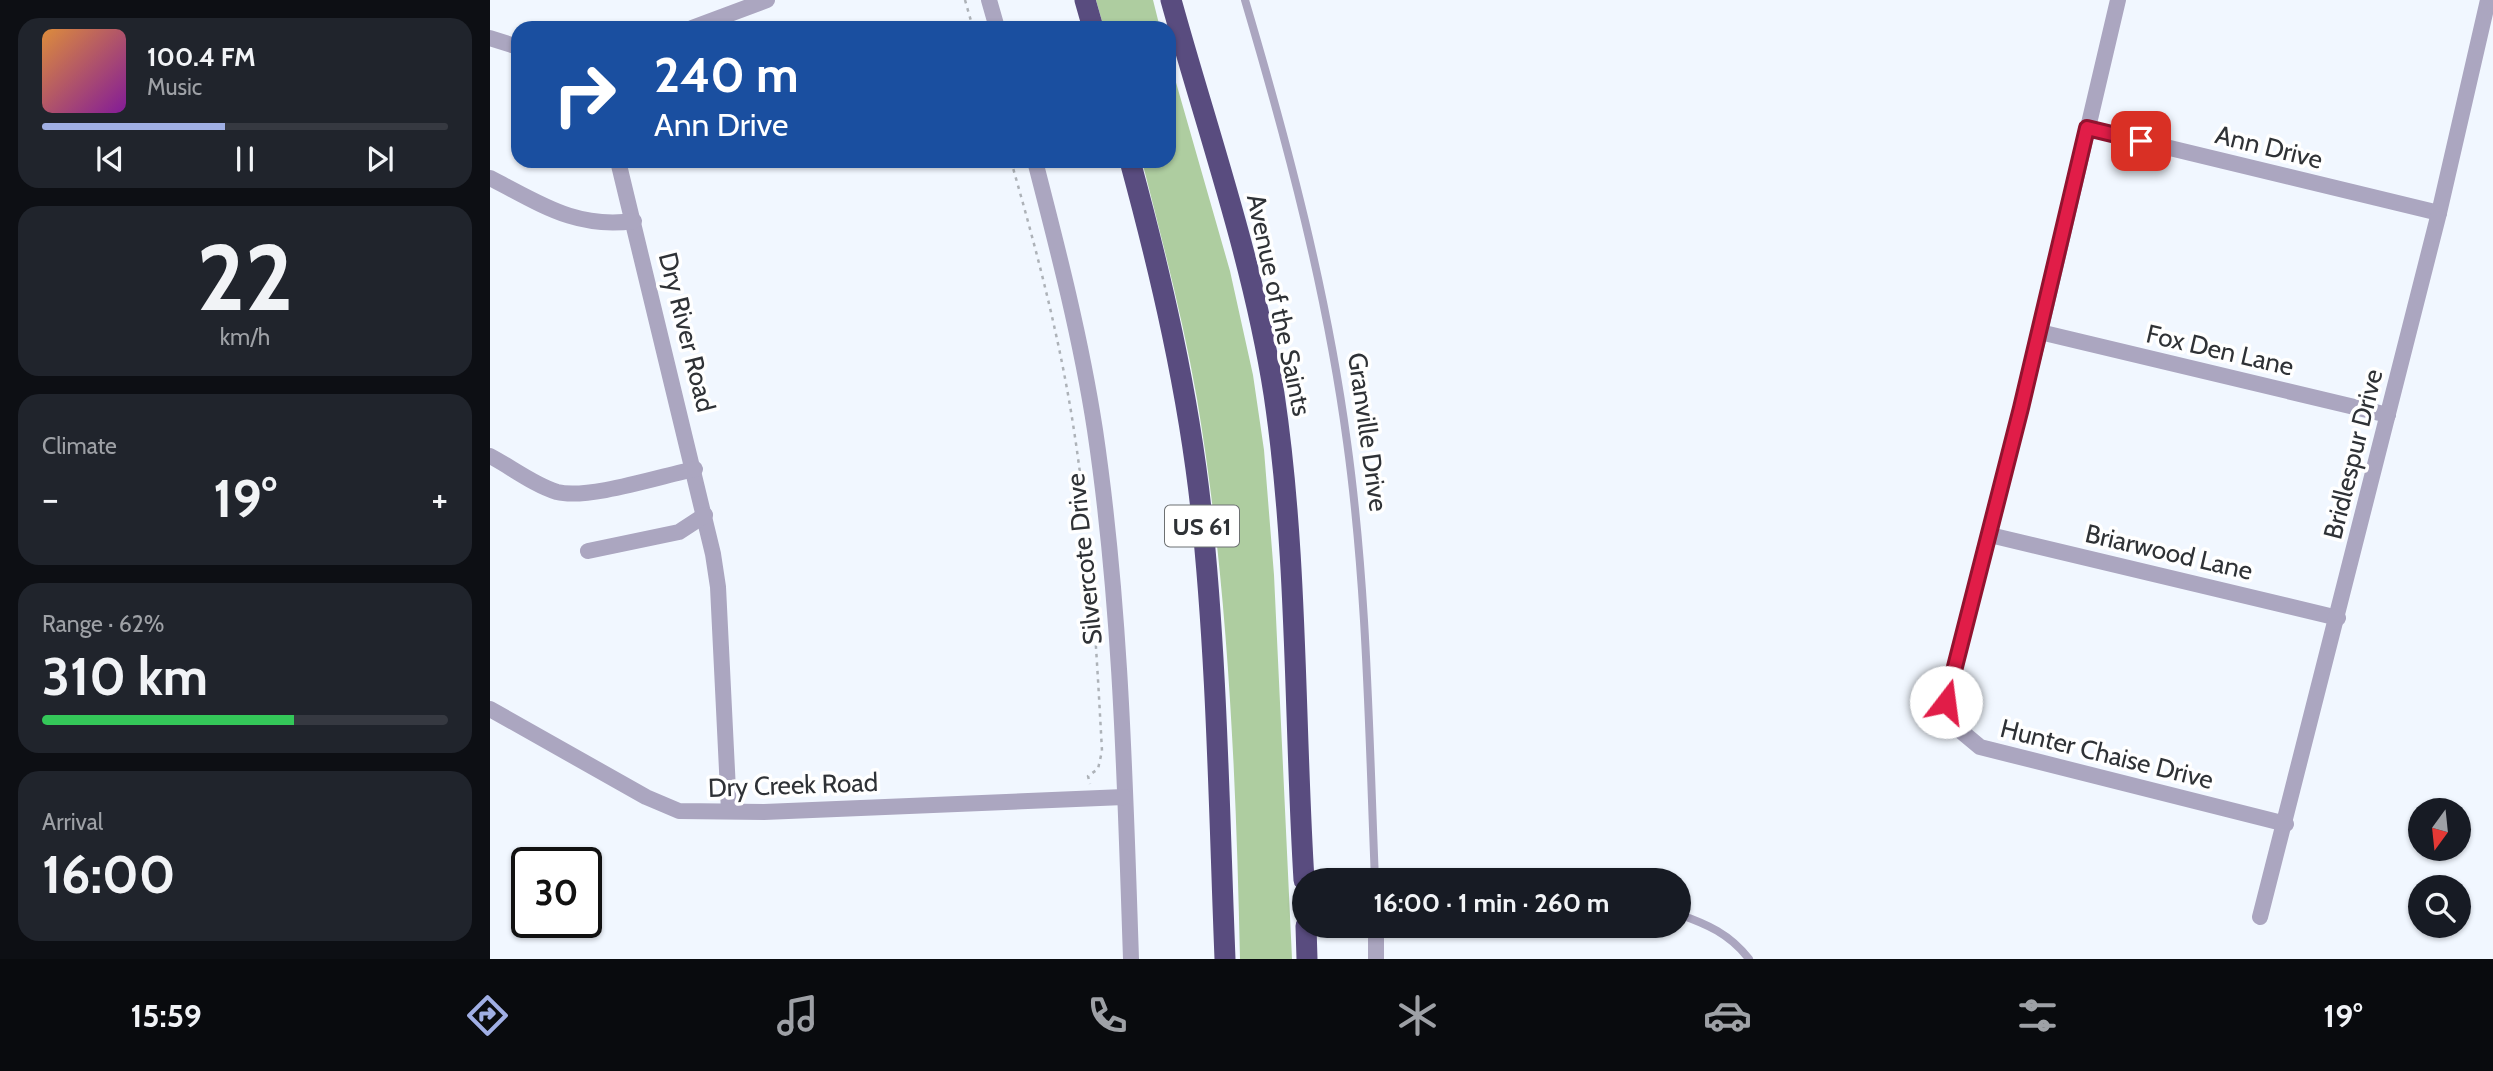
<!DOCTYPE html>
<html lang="en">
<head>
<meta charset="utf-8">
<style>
  :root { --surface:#171b24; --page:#20242c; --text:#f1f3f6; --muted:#9ea1a6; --line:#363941; --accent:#a0afe4 }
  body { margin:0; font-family:Cabin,sans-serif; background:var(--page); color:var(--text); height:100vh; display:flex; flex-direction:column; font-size:26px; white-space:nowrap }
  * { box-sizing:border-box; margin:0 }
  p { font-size:23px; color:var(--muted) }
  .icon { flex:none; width:38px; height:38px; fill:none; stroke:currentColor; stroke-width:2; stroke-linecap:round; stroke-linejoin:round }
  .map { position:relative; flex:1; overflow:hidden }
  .side { display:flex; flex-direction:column; gap:18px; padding:18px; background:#0d0f14; width:490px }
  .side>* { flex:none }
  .guide { position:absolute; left:21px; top:21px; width:665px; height:147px; border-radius:21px; box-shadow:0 2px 5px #0004; background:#1a4fa0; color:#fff; overflow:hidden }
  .needle { width:46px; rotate:195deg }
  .tools { position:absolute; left:1918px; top:798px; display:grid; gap:14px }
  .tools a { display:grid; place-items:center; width:63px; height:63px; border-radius:50%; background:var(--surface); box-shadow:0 2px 5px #0004; font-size:35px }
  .speed { position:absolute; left:21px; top:847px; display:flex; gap:14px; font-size:35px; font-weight:700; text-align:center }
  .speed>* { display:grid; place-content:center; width:91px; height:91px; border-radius:50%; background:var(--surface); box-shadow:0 2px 5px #0004; line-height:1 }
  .speed .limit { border:4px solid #111; border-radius:10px; background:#fff; color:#111 }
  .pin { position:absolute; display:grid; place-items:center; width:60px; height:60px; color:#fff; margin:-30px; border-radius:14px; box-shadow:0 4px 10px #0006 }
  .me { position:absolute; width:77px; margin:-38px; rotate:15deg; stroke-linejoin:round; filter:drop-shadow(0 0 5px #0008) }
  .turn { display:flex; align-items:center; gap:24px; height:147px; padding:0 28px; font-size:32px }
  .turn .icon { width:91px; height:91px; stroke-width:2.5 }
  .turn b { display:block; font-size:49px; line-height:60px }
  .big { font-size:52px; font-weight:800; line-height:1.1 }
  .side .widget { flex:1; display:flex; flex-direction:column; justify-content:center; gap:10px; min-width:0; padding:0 24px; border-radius:21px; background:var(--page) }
  .side .dial { align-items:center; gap:0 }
  .dial b { font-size:91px; line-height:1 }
  .song { display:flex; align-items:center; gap:21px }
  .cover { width:84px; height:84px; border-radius:10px; background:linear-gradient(135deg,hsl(30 70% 55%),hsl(290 70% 35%)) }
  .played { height:7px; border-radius:4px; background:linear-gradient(90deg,var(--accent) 45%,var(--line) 45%) }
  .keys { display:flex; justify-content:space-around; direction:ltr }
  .heat { display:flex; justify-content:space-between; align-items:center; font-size:38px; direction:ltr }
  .charge { height:10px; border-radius:5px; background:linear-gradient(90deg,#34c759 62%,var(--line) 0) }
  .trip { position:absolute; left:802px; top:868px; width:399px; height:70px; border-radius:35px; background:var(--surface); box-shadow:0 2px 5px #0004; font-weight:800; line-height:70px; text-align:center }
  .tab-bar { display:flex; height:112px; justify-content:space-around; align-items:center; background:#090b0e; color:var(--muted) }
  .tab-bar .icon { width:49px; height:49px }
  .tab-bar .on { color:var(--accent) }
  .tab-bar b { font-size:32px; color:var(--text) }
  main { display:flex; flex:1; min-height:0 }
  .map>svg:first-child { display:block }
  .green { fill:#aecda0 }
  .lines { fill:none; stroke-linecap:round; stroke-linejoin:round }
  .path { stroke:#adb2b8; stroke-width:2.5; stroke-dasharray:3.5 5; stroke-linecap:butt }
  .lane { stroke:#aba6c0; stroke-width:8 }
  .street { stroke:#aba6c0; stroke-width:16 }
  .highway { stroke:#594c7f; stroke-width:21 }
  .route-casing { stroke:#92132f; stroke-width:18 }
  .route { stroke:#e11d48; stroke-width:12 }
  .labels { text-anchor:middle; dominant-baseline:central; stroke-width:7; stroke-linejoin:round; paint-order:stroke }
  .shield { fill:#fff; stroke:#6d7072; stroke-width:2 }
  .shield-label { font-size:24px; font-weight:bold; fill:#2f3236 }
  .street-label { font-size:26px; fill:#2f3236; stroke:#fff }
</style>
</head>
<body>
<main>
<section class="side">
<div class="widget">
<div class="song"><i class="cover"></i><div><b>100.4 FM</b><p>Music</p></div></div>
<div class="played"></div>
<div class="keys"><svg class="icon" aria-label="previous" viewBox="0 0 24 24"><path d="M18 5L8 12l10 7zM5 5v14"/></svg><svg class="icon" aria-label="pause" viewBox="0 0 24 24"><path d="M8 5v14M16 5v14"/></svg><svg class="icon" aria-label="next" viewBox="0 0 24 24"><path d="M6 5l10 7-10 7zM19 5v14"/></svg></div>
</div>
<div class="widget dial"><b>22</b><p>km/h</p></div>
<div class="widget"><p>Climate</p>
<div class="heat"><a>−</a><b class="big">19°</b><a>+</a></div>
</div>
<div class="widget"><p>Range · 62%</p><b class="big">310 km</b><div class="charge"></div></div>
<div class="widget"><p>Arrival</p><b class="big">16:00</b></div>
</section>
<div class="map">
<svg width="2003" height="959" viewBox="0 0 2003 959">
  <rect width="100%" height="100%" fill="#f1f7ff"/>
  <g class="green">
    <path d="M606,0H663L670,28H614Z"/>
    <path d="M679,58L740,271L763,375L774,450L784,575L802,959H750C746,773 738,583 707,399C693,319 672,240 652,161H679Z"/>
  </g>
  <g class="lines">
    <g class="path">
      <path d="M475,0L483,28"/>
      <path d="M521,161C546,248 569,335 583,424C600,532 606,641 612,751L608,769L598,776L600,784"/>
    </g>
    <g class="lane">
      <path d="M755,0C798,145 837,293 857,442C877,587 879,735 885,880"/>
      <path d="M1188,914C1217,924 1240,934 1259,959"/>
    </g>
    <g class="street">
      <path d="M499,0L507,28"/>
      <path d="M1628,0L1550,332L1456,702L1472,732L1490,747L1796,824"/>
      <path d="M202,28L277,0"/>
      <path d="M0,38L28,47"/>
      <path d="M1597,128L1949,213"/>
      <path d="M128,161L223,554L228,587L239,811"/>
      <path d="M545,161C568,250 591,339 605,430C631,605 635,783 641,959"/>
      <path d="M0,178C51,204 85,229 144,221"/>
      <path d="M1550,332L1898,415"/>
      <path d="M0,456C21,467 44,485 67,492C98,500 171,476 205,469"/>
      <path d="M1500,535L1848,618"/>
      <path d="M98,551L189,532L215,515"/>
      <path d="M0,709L156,797L189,811L274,812L634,797"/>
      <path d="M1770,917L1949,213L1998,0"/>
      <path d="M886,959V926"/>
    </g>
    <g class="highway">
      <path d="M595,0L603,28"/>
      <path d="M681,0C717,130 763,260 784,394C808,555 804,718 814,880"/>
      <path d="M640,161C671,275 698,391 711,509C727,658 729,809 735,959"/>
      <path d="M816,926L817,959"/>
    </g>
  </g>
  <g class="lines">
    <defs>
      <path id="route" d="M1456,702L1531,408L1597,128L1651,141"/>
    </defs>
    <use href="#route" class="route-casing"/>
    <use href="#route" class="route"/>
  </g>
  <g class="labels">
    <rect class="shield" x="675" y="505.5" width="74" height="41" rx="5"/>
    <g class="shield-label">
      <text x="712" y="526">US 61</text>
    </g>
    <g class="street-label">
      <text transform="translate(1779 147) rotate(14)">Ann Drive</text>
      <text transform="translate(789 305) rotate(78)">Avenue of the Saints</text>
      <text transform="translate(197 332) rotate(76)">Dry River Road</text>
      <text transform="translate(1730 350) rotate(13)">Fox Den Lane</text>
      <text transform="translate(878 432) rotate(82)">Granville Drive</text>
      <text transform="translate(1863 454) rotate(-76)">Bridlespur Drive</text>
      <text transform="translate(1679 552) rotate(13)">Briarwood Lane</text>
      <text transform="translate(594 559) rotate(-96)">Silvercote Drive</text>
      <text transform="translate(1617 754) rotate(14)">Hunter Chaise Drive</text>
      <text transform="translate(303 785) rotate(-2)">Dry Creek Road</text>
    </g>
  </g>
</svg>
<div class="tools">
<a><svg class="needle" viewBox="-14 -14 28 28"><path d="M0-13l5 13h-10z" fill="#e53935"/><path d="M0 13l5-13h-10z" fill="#9ea1a6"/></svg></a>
<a><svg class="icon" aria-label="search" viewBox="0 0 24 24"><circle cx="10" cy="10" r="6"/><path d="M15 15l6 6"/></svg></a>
</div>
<div class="speed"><div class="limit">30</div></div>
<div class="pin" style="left:1651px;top:141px;background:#d93025"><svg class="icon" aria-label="arrive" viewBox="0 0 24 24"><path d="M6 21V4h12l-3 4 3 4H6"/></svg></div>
<svg class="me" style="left:1456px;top:702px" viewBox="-20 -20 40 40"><circle r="19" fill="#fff"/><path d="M0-13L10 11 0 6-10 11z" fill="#e11d48"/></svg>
<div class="trip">16:00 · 1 min · 260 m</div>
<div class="guide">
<div class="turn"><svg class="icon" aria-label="right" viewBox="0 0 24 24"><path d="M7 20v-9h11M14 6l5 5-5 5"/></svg><div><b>240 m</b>Ann Drive</div></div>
</div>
</div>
</main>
<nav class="tab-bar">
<b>15:59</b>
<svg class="icon on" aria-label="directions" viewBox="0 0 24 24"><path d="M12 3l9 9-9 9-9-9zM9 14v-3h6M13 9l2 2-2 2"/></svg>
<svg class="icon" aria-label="music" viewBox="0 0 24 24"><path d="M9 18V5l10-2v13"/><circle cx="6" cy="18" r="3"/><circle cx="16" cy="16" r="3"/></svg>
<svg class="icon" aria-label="phone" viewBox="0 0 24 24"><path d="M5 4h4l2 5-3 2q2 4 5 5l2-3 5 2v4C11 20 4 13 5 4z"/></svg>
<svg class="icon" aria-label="climate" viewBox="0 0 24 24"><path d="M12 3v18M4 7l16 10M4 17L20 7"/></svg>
<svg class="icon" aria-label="car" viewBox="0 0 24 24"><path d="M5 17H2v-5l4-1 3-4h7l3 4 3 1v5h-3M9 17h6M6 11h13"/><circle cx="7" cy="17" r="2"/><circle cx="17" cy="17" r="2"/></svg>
<svg class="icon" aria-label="filters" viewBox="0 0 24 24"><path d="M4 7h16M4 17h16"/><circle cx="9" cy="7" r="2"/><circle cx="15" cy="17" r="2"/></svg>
<b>19°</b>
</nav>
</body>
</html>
